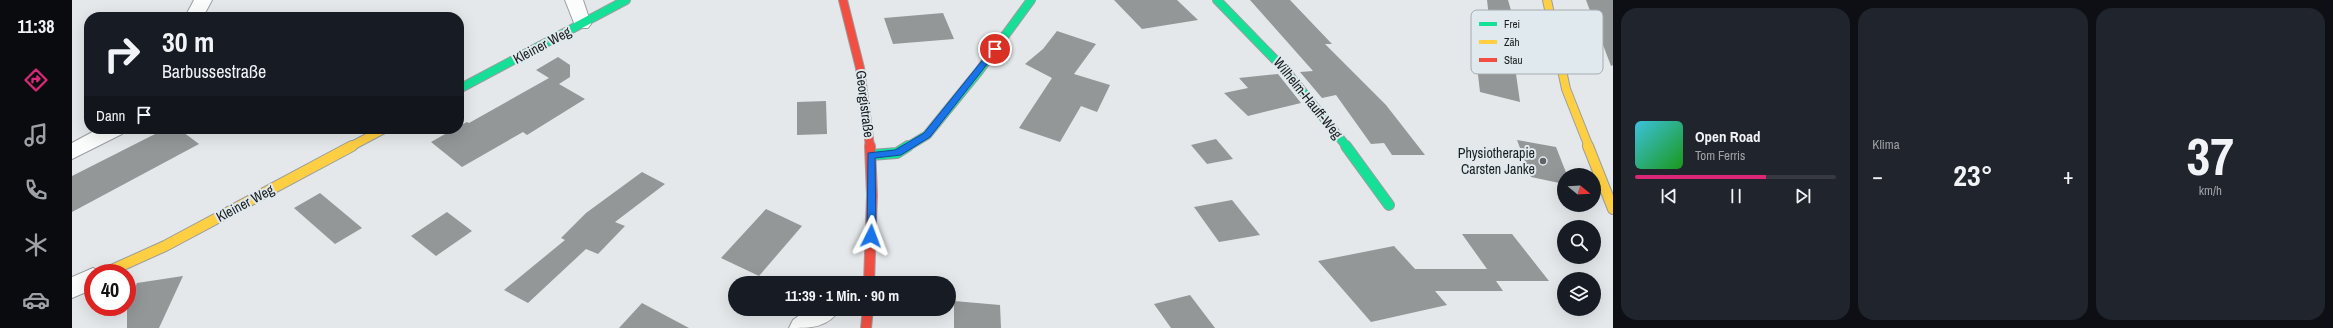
<!DOCTYPE html>
<html lang="de">
<head>
<meta charset="utf-8">
<style>
  :root { --surface:#171b24; --page:#20242c; --text:#f1f3f6; --muted:#9ea1a6; --line:#363941; --accent:#db2777 }
  body { margin:0; font-family:"Archivo Narrow",sans-serif; background:var(--page); color:var(--text); height:100vh; display:flex; flex-direction:column; font-size:15px; white-space:nowrap }
  * { box-sizing:border-box; margin:0 }
  p { font-size:13px; color:var(--muted) }
  .icon { flex:none; width:22px; height:22px; fill:none; stroke:currentColor; stroke-width:2; stroke-linecap:round; stroke-linejoin:round }
  .map { position:relative; flex:1; overflow:hidden }
  .side { display:flex; flex-direction:column; gap:8px; padding:8px; background:#0d0f14; width:720px }
  .side>* { flex:none }
  .banner { position:absolute; left:12px; top:12px; width:380px; height:122px; border-radius:16px; box-shadow:0 4px 16px #0002; background:#171b24; color:var(--text); overflow:hidden }
  .needle { width:26px; rotate:108deg }
  .buttons { position:absolute; left:1485px; top:168px; display:grid; gap:8px }
  .buttons a { display:grid; place-items:center; width:44px; height:44px; border-radius:50%; background:var(--surface); box-shadow:0 4px 16px #0002; font-size:20px }
  .speed { position:absolute; left:12px; top:264px; display:flex; gap:8px; font-size:20px; font-weight:700; text-align:center }
  .speed>* { display:grid; place-content:center; width:52px; height:52px; border-radius:50%; background:var(--surface); box-shadow:0 4px 16px #0002; line-height:1 }
  .speed .limit { border:6px solid #d22; background:#fff; color:#111 }
  .pin { position:absolute; display:grid; place-items:center; width:34px; height:34px; color:#fff; margin:-17px; border:2px solid #fff; border-radius:50%; box-shadow:0 1px 4px #0007 }
  .me { position:absolute; width:44px; margin:-22px; rotate:3deg; stroke-linejoin:round; filter:drop-shadow(0 0 3px #0008) }
  .turn { display:flex; align-items:center; gap:14px; height:84px; padding:0 12px; font-size:18px }
  .turn .icon { width:52px; height:52px; stroke-width:2.5 }
  .turn b { display:block; font-size:28px; line-height:34px }
  .then { display:flex; align-items:center; height:38px; padding:0 12px; background:#0003; gap:8px; font-size:15px }
  .big { font-size:30px; font-weight:800; line-height:1.1 }
  .side .tile { flex:1; display:flex; flex-direction:column; justify-content:center; gap:6px; min-width:0; padding:0 14px; border-radius:16px; background:var(--page) }
  .side .dial { align-items:center; gap:0 }
  .dial b { font-size:52px; line-height:1 }
  .song { display:flex; align-items:center; gap:12px }
  .cover { width:48px; height:48px; border-radius:6px; background:linear-gradient(135deg,hsl(190 70% 55%),hsl(120 70% 35%)) }
  .played { height:4px; border-radius:2px; background:linear-gradient(90deg,var(--accent) 65%,var(--line) 65%) }
  .keys { display:flex; justify-content:space-around; direction:ltr }
  .heat { display:flex; justify-content:space-between; align-items:center; font-size:22px; direction:ltr }
  .side .tiles { flex:1; display:grid; gap:8px; grid-template-columns:repeat(3,1fr) }
  .trip { position:absolute; left:656px; top:276px; width:228px; height:40px; border-radius:20px; background:var(--surface); box-shadow:0 4px 16px #0002; font-weight:800; line-height:40px; text-align:center }
  main { display:flex; flex:1; min-height:0 }
  .tabs { display:flex; flex-direction:column; width:72px; justify-content:space-around; align-items:center; background:#090b0e; color:var(--muted) }
  .tabs .icon { width:28px; height:28px }
  .tabs .current { color:var(--accent) }
  .tabs b { font-size:18px; color:var(--text) }
  .map>svg:first-child { display:block }
  .building { fill:#939798 }
  .lines { fill:none; stroke-linecap:round; stroke-linejoin:round }
  .street-casing { stroke:#9b9ea0; stroke-width:2 }
  .fast-far1-casing { stroke:#9b9ea0; stroke-width:10 }
  .fast-casing { stroke:#9b9ea0; stroke-width:12 }
  .slow-far1-casing { stroke:#9b9ea0; stroke-width:10 }
  .slow-casing { stroke:#9b9ea0; stroke-width:12 }
  .jam-far1-casing { stroke:#9b9ea0; stroke-width:10 }
  .jam-casing { stroke:#9b9ea0; stroke-width:12 }
  .street { fill:#fbfcfc; fill-rule:evenodd }
  .fast-far1 { stroke:#16e098; stroke-width:8 }
  .fast { stroke:#16e098; stroke-width:10 }
  .slow-far1 { stroke:#ffcf43; stroke-width:8 }
  .slow { stroke:#ffcf43; stroke-width:10 }
  .jam-far1 { stroke:#f24e42; stroke-width:8 }
  .jam { stroke:#f24e42; stroke-width:10 }
  .route { fill:#1a73e8; stroke:#114b97 }
  .poi-dot { fill:#616466; stroke:#e0e9ee; stroke-width:1.5 }
  .labels { text-anchor:middle; dominant-baseline:central; stroke-width:4; stroke-linejoin:round; paint-order:stroke }
  .street-label { font-size:14px; fill:#1a1d1f; stroke:#e0e9ee }
  .poi-label { font-size:14px; fill:#1a1d1f; stroke:#e0e9ee; text-anchor:end }
  .key { fill:#e0e9ee; stroke:#a5acb0; stroke-width:1 }
  .key-label { font-size:11px; fill:#1a1d1f }
</style>
</head>
<body>
<main>
<nav class="tabs">
<b>11:38</b>
<svg class="icon current" aria-label="directions" viewBox="0 0 24 24"><path d="M12 3l9 9-9 9-9-9zM9 14v-3h6M13 9l2 2-2 2"/></svg>
<svg class="icon" aria-label="music" viewBox="0 0 24 24"><path d="M9 18V5l10-2v13"/><circle cx="6" cy="18" r="3"/><circle cx="16" cy="16" r="3"/></svg>
<svg class="icon" aria-label="phone" viewBox="0 0 24 24"><path d="M5 4h4l2 5-3 2q2 4 5 5l2-3 5 2v4C11 20 4 13 5 4z"/></svg>
<svg class="icon" aria-label="climate" viewBox="0 0 24 24"><path d="M12 3v18M4 7l16 10M4 17L20 7"/></svg>
<svg class="icon" aria-label="car" viewBox="0 0 24 24"><path d="M5 17H2v-5l4-1 3-4h7l3 4 3 1v5h-3M9 17h6M6 11h13"/><circle cx="7" cy="17" r="2"/><circle cx="17" cy="17" r="2"/></svg>
</nav>
<div class="map">
<svg width="1541" height="328" viewBox="0 0 1541 328">
  <rect width="100%" height="100%" fill="#e4e8ea"/>
  <g class="building">
    <path d="M1042,0H1105L1126,20L1070,29Z"/>
    <path d="M1178,0H1218L1260,44H1253L1314,105L1353,155H1320L1312,143L1299,144L1264,95L1250,98L1228,72L1241,71Z"/>
    <path d="M1415,0H1436L1450,48L1440,46L1448,102L1408,92L1400,23L1418,26Z"/>
    <path d="M1514,0H1541V65L1539,66Z"/>
    <path d="M871,13L882,39L821,44L812,18Z"/>
    <path d="M985,31L1024,44L1002,74L1038,85L1025,112L1009,106L988,142L947,128L980,78L953,64L971,49Z"/>
    <path d="M486,57L498,65V77L487,84L513,99L455,135L451,132L390,167L359,142L382,129H387V126L395,122L397,123L477,78L464,70Z"/>
    <path d="M1206,74L1229,103L1176,116L1152,93L1176,88L1167,78Z"/>
    <path d="M754,101L755,134L725,135V102Z"/>
    <path d="M93,129H107L127,144L0,212V176Z"/>
    <path d="M1144,139L1161,159L1135,164L1119,145Z"/>
    <path d="M1445,140L1484,147L1495,175H1492V184L1459,177Z"/>
    <path d="M570,172L593,184L543,222L553,226L526,254L514,249L456,303L432,290L493,240L489,238L514,213Z"/>
    <path d="M248,193L290,228L263,244L222,208Z"/>
    <path d="M1160,200L1188,235L1147,242L1122,207Z"/>
    <path d="M694,209L730,226L687,276L649,258Z"/>
    <path d="M375,212L400,231L364,256L339,236Z"/>
    <path d="M1390,234H1440L1477,281H1424L1431,291H1363L1375,305L1299,322L1246,261L1322,246L1343,269H1415Z"/>
    <path d="M111,276L87,328H55V304L65,283Z"/>
    <path d="M1118,295L1143,328H1099L1082,304Z"/>
    <path d="M882,301L928,305L929,328H882Z"/>
    <path d="M570,303L617,328H547Z"/>
  </g>
  <g class="lines">
    <defs>
      <g id="street">
        <path d="M122,0H140L131,17H113Z"/>
        <path d="M493,0H511L519,24L516,28H504Z"/>
        <path d="M26,129H54L50,134L0,159V143Z"/>
        <path d="M21,268L31,273H21V289L0,298V277Z"/>
        <path d="M736,309H768C756,328 739,328 717,328L721,320Z"/>
      </g>
      <g id="fast-far1">
        <path d="M1145,0L1215,72L1275,147"/>
        <path d="M387,89L554,0"/>
        <path d="M835,147L855,135L907,71L959,0"/>
      </g>
      <g id="fast">
        <path d="M1274,146L1317,205"/>
        <path d="M799,155L825,153L836,146"/>
      </g>
      <g id="slow-far1">
        <path d="M1475,0L1494,89L1517,147"/>
        <path d="M278,147L312,129"/>
      </g>
      <g id="slow">
        <path d="M1516,146L1541,209"/>
        <path d="M33,273L93,246L280,146"/>
      </g>
      <path id="jam-far1" d="M771,0L788,68L798,147"/>
      <g id="jam">
        <path d="M797,283L800,195L798,146"/>
        <path d="M794,328L796,309"/>
      </g>
    </defs>
    <use href="#street" class="street-casing"/>
    <use href="#fast-far1" class="fast-far1-casing"/>
    <use href="#fast" class="fast-casing"/>
    <use href="#slow-far1" class="slow-far1-casing"/>
    <use href="#slow" class="slow-casing"/>
    <use href="#jam-far1" class="jam-far1-casing"/>
    <use href="#jam" class="jam-casing"/>
    <use href="#street" class="street"/>
    <use href="#fast-far1" class="fast-far1"/>
    <use href="#fast" class="fast"/>
    <use href="#slow-far1" class="slow-far1"/>
    <use href="#slow" class="slow"/>
    <use href="#jam-far1" class="jam-far1"/>
    <use href="#jam" class="jam"/>
  </g>
  <path class="route" d="M921,47L927,49L858,137L829,155L803,158L804,236L799,240L795,239L796,153L823,150L852,133Z"/>
  <circle class="poi-dot" cx="1471" cy="161" r="4"/>
  <g class="labels">
    <g class="street-label">
      <text transform="translate(470 45) rotate(-28)">Kleiner Weg</text>
      <text transform="translate(1236 98) rotate(51)">Wilhelm-Hauff-Weg</text>
      <text transform="translate(793 104) rotate(83)">Georgistraße</text>
      <text transform="translate(173 203) rotate(-28)">Kleiner Weg</text>
    </g>
    <g class="poi-label">
      <text x="1463" y="153">Physiotherapie<tspan x="1463" dy="16">Carsten Janke</tspan></text>
    </g>
  </g>
  <rect x="1399" y="10" width="132" height="64" rx="6" class="key"/>
  <rect x="1407" y="22" width="18" height="4" fill="#16e098"/>
  <rect x="1407" y="40" width="18" height="4" fill="#ffcf43"/>
  <rect x="1407" y="58" width="18" height="4" fill="#f24e42"/>
  <g class="key-label">
    <text x="1432" y="28">Frei</text>
    <text x="1432" y="46">Zäh</text>
    <text x="1432" y="64">Stau</text>
  </g>
</svg>
<div class="buttons">
<a><svg class="needle" viewBox="-14 -14 28 28"><path d="M0-13l5 13h-10z" fill="#e53935"/><path d="M0 13l5-13h-10z" fill="#9ea1a6"/></svg></a>
<a><svg class="icon" aria-label="search" viewBox="0 0 24 24"><circle cx="10" cy="10" r="6"/><path d="M15 15l6 6"/></svg></a>
<a><svg class="icon" aria-label="layers" viewBox="0 0 24 24"><path d="M12 4l9 5-9 5-9-5zM3 14l9 5 9-5"/></svg></a>
</div>
<div class="speed"><div class="limit">40</div></div>
<div class="pin" style="left:923px;top:49px;background:#d93025"><svg class="icon" aria-label="arrive" viewBox="0 0 24 24"><path d="M6 21V4h12l-3 4 3 4H6"/></svg></div>
<svg class="me" style="left:799px;top:236px" viewBox="-20 -20 40 40"><path d="M0-17L14 15 0 8-14 15z" fill="#1a73e8" stroke="#fff" stroke-width="4"/></svg>
<div class="trip">11:39 · 1 Min. · 90 m</div>
<div class="banner">
<div class="turn"><svg class="icon" aria-label="right" viewBox="0 0 24 24"><path d="M7 20v-9h11M14 6l5 5-5 5"/></svg><div><b>30 m</b>Barbussestraße</div></div>
<div class="then">Dann<svg class="icon" aria-label="arrive" viewBox="0 0 24 24"><path d="M6 21V4h12l-3 4 3 4H6"/></svg></div>
</div>
</div>
<section class="side">
<div class="tiles">
<div class="tile">
<div class="song"><i class="cover"></i><div><b>Open Road</b><p>Tom Ferris</p></div></div>
<div class="played"></div>
<div class="keys"><svg class="icon" aria-label="previous" viewBox="0 0 24 24"><path d="M18 5L8 12l10 7zM5 5v14"/></svg><svg class="icon" aria-label="pause" viewBox="0 0 24 24"><path d="M8 5v14M16 5v14"/></svg><svg class="icon" aria-label="next" viewBox="0 0 24 24"><path d="M6 5l10 7-10 7zM19 5v14"/></svg></div>
</div>
<div class="tile"><p>Klima</p>
<div class="heat"><a>−</a><b class="big">23°</b><a>+</a></div>
</div>
<div class="tile dial"><b>37</b><p>km/h</p></div>
</div>
</section>
</main>
</body>
</html>
